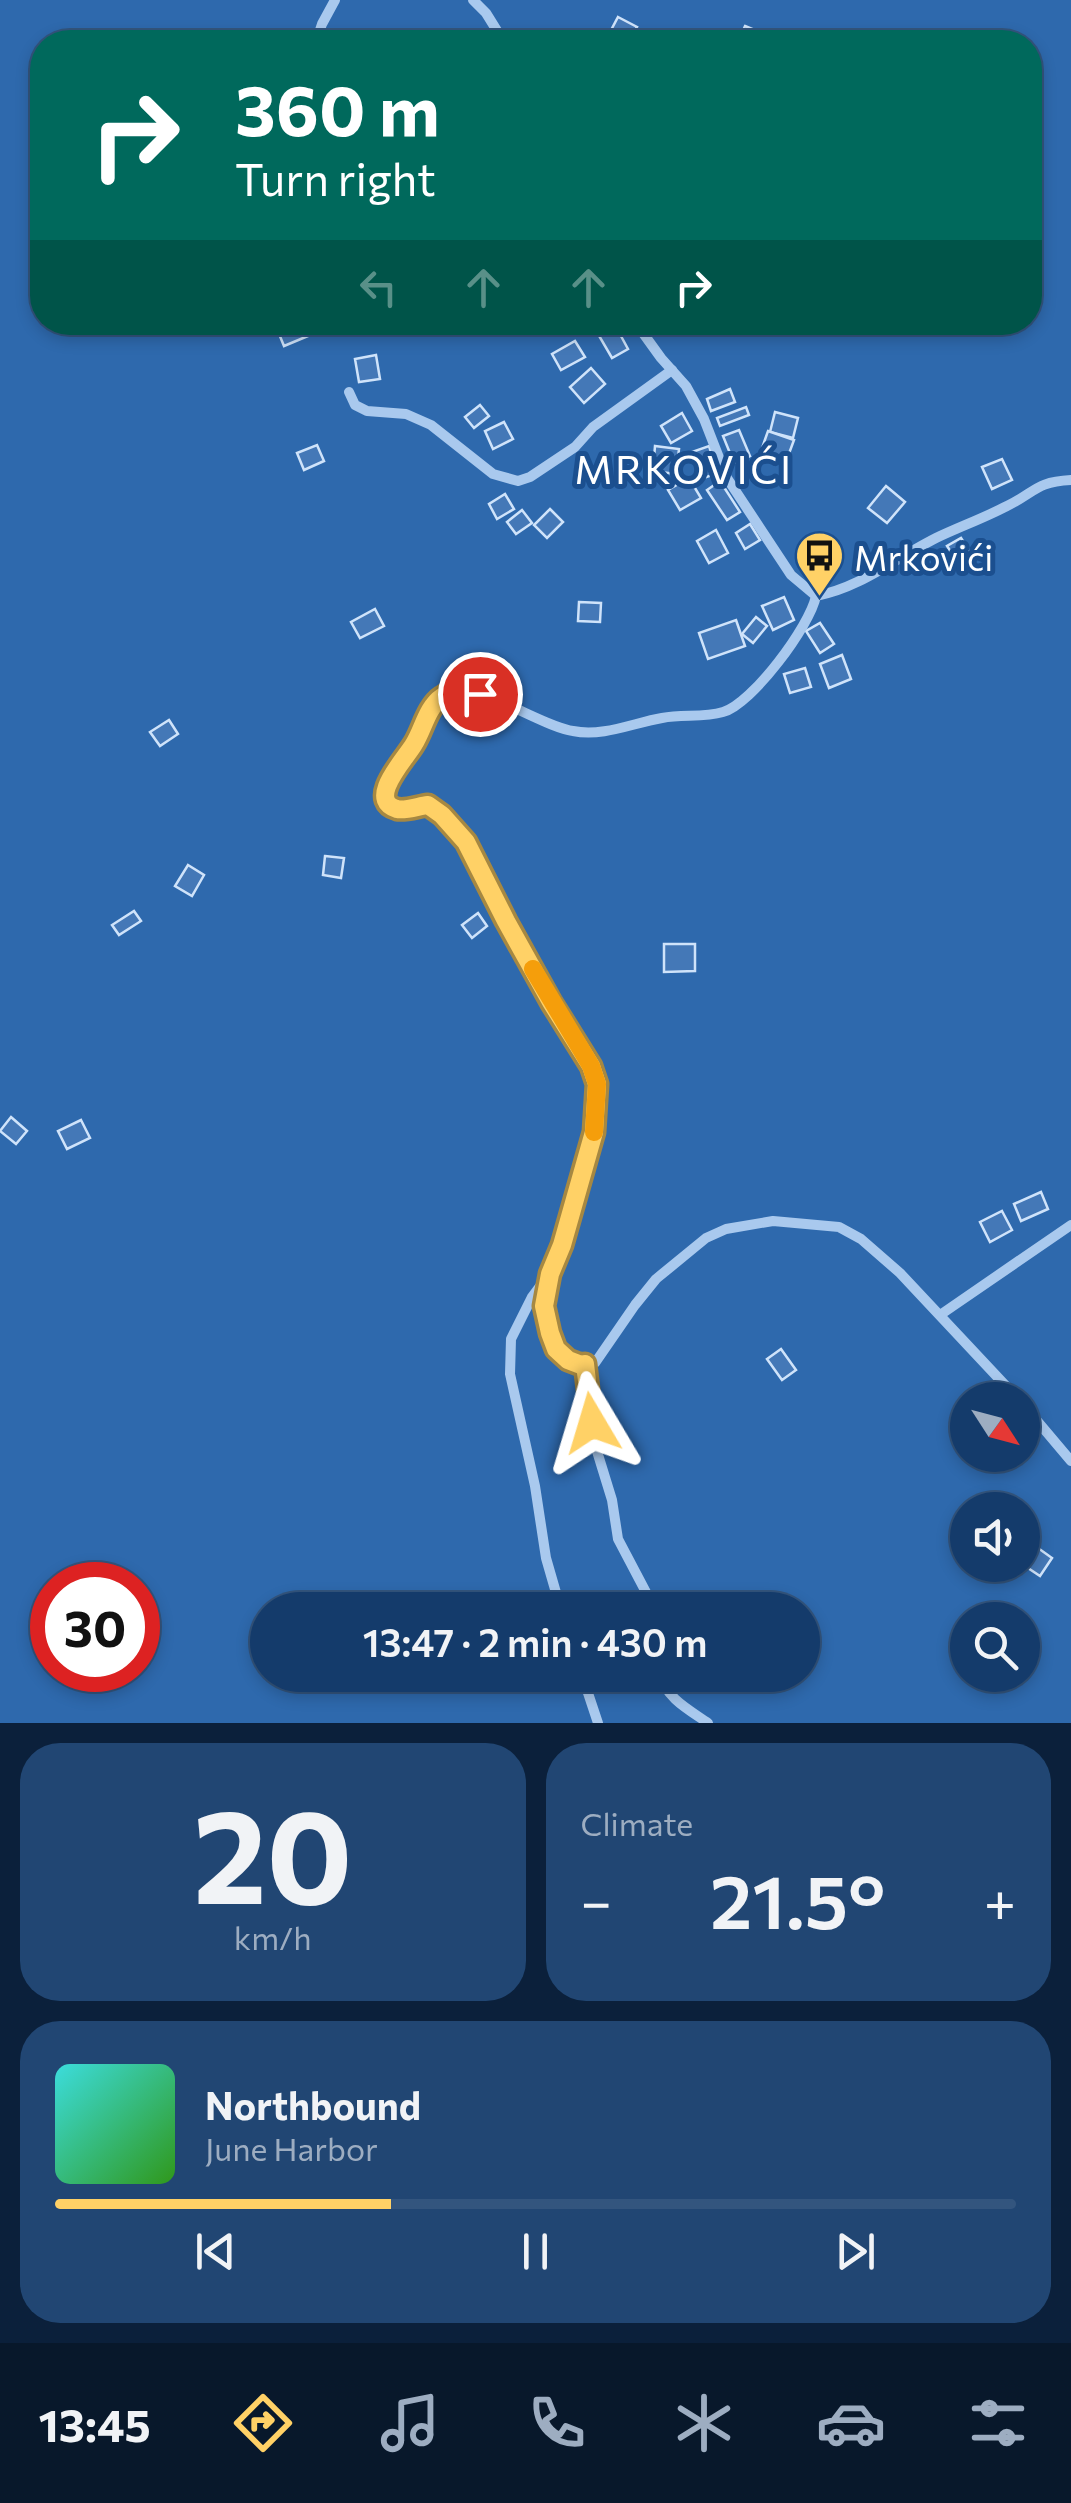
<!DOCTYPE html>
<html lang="en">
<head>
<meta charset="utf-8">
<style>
  :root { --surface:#143b6b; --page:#214673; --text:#f1f3f6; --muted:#9dadc1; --line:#33557e; --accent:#ffd166 }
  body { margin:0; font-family:Commissioner,sans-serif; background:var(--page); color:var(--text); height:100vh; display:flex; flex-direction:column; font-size:38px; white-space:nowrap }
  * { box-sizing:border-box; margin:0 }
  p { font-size:32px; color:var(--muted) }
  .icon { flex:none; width:55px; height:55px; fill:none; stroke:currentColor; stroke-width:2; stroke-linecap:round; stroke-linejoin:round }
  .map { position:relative; height:1723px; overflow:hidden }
  .sheet { display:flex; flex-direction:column; gap:20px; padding:20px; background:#0b203b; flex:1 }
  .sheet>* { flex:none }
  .hud { position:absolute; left:30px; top:30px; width:1012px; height:305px; border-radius:40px; box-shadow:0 5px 15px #0003,0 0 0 2px var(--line); background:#00695c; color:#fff; overflow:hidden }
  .needle { width:65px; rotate:126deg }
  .controls { position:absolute; left:950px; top:1382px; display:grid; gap:20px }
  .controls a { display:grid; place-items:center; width:90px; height:90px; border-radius:50%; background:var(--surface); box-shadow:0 5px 15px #0003,0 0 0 2px var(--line); font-size:50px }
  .speed { position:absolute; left:30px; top:1562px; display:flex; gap:20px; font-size:50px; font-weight:700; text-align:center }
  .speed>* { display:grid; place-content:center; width:130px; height:130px; border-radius:50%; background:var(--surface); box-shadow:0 5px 15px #0003,0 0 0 2px var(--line); line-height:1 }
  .speed .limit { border:15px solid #d22; background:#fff; color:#111 }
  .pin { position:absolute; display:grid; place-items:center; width:85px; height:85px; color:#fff; margin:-42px; border:5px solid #fff; border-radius:50%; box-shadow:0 2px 10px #0007 }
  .me { position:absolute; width:110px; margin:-55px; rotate:353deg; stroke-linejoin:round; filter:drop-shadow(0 0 8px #0008) }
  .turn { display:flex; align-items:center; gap:35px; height:210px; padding:0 40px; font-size:45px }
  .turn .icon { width:130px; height:130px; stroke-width:2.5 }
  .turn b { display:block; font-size:70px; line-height:85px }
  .lanes { display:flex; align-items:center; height:95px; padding:0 40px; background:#0003; justify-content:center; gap:50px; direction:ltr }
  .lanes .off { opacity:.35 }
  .big { font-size:75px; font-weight:600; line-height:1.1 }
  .sheet .tile { flex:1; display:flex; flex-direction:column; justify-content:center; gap:15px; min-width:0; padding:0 35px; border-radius:40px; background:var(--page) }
  .sheet .dial { align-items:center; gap:0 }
  .dial b { font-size:130px; line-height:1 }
  .song { display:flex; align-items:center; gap:30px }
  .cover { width:120px; height:120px; border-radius:15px; background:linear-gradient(135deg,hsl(180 70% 55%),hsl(110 70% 35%)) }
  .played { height:10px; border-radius:5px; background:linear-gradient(90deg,var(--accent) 35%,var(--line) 35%) }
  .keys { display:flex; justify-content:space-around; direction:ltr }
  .heat { display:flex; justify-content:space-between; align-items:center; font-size:55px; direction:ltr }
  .sheet .tiles { flex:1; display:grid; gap:20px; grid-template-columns:1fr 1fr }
  .tile:last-child { grid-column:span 2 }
  .trip { position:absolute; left:250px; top:1592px; width:570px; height:100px; border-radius:50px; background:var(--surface); box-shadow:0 5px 15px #0003,0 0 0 2px var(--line); font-weight:600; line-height:100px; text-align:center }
  .tab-bar { display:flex; height:160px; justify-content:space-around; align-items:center; background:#08182b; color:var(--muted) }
  .tab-bar .icon { width:70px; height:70px }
  .tab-bar .selected { color:var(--accent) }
  .tab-bar b { font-size:45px; color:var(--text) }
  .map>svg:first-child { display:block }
  .green { fill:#2e69ad; fill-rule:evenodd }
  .building { fill:#4478b7; stroke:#cfe3fa; stroke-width:2.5 }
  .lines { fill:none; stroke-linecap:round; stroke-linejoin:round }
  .minor { stroke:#a9c9ee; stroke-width:10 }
  .route-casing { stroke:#a68842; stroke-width:25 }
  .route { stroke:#ffd166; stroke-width:18 }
  .slow { stroke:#f59e0b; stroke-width:18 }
  .labels { text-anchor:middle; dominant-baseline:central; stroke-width:10; stroke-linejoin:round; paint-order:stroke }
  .poi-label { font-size:35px; fill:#fff; stroke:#1b4f8f; text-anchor:start }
  .quarter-label { font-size:40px; letter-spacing:2.5px; fill:#fff; stroke:#1b4f8f }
</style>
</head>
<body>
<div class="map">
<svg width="1071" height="1723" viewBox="0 0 1071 1723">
  <rect width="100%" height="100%" fill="#1b4f8f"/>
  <path class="green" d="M0,0H1071V1723H0ZM42,42H1030V322H42ZM968,1400H1022V1455H968ZM968,1510H1022V1565H968ZM52,1585H138V1670H52ZM268,1610H802V1675H268ZM968,1620H1022V1675H968Z"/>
  <g class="building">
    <path d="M618,17L637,27L628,42H623L609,34Z"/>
    <path d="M745,26L762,33L759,42H738Z"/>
    <path d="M292,322H302L308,336L284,346L277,329Z"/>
    <path d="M615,325L628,349L612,358L598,334Z"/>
    <path d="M575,341L585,357L561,370L552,354Z"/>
    <path d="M376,355L380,379L359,382L355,359Z"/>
    <path d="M591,368L605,384L584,403L570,387Z"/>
    <path d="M730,389L735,402L711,411L707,399Z"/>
    <path d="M480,405L489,416L474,428L465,417Z"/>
    <path d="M746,407L749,415L720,426L717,418Z"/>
    <path d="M775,412L798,418L793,438L770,432Z"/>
    <path d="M682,413L692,431L671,443L661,426Z"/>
    <path d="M504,422L513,439L493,449L485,431Z"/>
    <path d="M739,430L750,456L734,463L723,436Z"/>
    <path d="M768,431L794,440L787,459L761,451Z"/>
    <path d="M317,445L324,461L304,470L297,453Z"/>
    <path d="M655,446L679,449L676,474L653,471Z"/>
    <path d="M709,446L718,473L701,479L692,452Z"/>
    <path d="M1002,459L1012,480L992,489L982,467Z"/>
    <path d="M689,478L701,498L680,510L668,490Z"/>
    <path d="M720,481L740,512L727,520L707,490Z"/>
    <path d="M886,486L905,502L887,523L868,508Z"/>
    <path d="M505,494L514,509L497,519L489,504Z"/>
    <path d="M550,509L563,522L547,538L534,525Z"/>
    <path d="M522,510L532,523L516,534L507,522Z"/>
    <path d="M750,524L760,540L745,549L736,533Z"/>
    <path d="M716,530L728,553L709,563L697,541Z"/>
    <path d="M961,538L972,555L958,563L947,546Z"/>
    <path d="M784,597L794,620L773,630L762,606Z"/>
    <path d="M579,602L601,603L600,622L578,621Z"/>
    <path d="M375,609L384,626L360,638L351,622Z"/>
    <path d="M756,617L767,626L753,643L742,634Z"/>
    <path d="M736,620L745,646L708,659L699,633Z"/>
    <path d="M820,623L834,644L820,653L806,631Z"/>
    <path d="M842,655L851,679L829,688L820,664Z"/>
    <path d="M805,668L811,687L790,693L784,674Z"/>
    <path d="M169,720L178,734L160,746L150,732Z"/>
    <path d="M325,856L344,858L341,878L323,875Z"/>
    <path d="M188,865L204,875L192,896L175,886Z"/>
    <path d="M134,911L141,921L119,935L112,925Z"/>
    <path d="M478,913L487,926L472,938L462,925Z"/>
    <path d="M664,944H695V971L664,972Z"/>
    <path d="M11,1117L27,1131L16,1144L0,1131Z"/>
    <path d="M81,1120L90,1138L67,1149L58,1131Z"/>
    <path d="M1041,1192L1048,1209L1021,1221L1014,1204Z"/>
    <path d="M1002,1211L1012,1230L990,1242L980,1222Z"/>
    <path d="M781,1349L796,1370L782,1380L767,1359Z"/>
    <path d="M1031,1543L1052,1558L1040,1576L1022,1564V1556Z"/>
  </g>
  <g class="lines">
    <g class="minor">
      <path d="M473,0L486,13L504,42"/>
      <path d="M316,42L322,24L335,0"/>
      <path d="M635,322L661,358L686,386L704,419L727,478L791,575L816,596C810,626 752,704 723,712C703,718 683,714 662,718C633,723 603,737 573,731C540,726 482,683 451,693C443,695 437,700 433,706C426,717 422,729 416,740C408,755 379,783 387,800C394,816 415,806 428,805L456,828L466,842L506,921L551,1002L591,1066L597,1084L594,1133L562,1245L549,1275L544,1305L550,1333L556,1349L568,1360L581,1365L595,1363L635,1305L656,1279L706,1238L726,1229L773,1221L839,1227L861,1239L900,1273L1019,1400"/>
      <path d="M349,392L355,405L367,411L406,414L431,425L493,474L518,481L530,477L575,447L593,427L672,370"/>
      <path d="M816,596C860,588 896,558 936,538C959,527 984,518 1007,506C1036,492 1035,482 1071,480"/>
      <path d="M547,1277L532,1297L511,1339L510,1374L535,1486L546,1558L561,1610"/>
      <path d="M940,1315L1071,1225"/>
      <path d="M585,1364L596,1448L612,1500L618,1539L648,1596L651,1610"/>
      <path d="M1022,1403L1071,1461"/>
      <path d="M582,1675L598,1723"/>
      <path d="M661,1675C665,1698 691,1711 708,1723"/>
    </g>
  </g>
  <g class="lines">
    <defs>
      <path id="route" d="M480,694C467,692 453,689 442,697C427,707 423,730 414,744C407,757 365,800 397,809C405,811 419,806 428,805L442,815L466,842L506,921L551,1002L591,1066L597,1084L594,1132L562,1245L550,1274L544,1306L550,1333L556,1349L568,1360L581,1365L585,1364L592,1423"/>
    </defs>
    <use href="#route" class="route-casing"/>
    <use href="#route" class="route"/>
    <path class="slow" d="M533,969L591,1066L597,1084L594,1132"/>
  </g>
  <defs>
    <symbol id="bus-pin" viewBox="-11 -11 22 30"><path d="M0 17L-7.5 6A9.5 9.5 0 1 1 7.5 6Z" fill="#ffd166" stroke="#1b4f8f"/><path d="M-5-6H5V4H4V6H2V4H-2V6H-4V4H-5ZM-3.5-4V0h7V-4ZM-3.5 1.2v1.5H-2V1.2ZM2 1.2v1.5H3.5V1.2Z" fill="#111"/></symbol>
  </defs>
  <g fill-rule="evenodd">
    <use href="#bus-pin" x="792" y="528" width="55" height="75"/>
  </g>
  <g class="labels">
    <g class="poi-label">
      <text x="854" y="556">Mrkovići</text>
    </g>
    <g class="quarter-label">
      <text x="684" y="467">MRKOVIĆI</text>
    </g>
  </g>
</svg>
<div class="controls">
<a><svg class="needle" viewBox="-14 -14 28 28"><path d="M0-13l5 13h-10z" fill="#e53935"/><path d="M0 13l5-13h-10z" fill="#9dadc1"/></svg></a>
<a><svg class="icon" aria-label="sound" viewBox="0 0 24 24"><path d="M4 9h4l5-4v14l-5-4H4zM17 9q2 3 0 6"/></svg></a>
<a><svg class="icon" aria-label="search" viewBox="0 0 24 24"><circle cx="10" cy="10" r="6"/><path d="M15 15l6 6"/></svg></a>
</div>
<div class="speed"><div class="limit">30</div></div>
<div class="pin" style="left:480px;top:694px;background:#d93025"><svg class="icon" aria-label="arrive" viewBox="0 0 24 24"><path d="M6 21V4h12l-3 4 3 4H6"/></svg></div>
<svg class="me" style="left:592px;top:1423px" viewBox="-20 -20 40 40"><path d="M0-17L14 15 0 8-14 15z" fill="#ffd166" stroke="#fff" stroke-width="4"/></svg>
<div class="trip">13:47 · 2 min · 430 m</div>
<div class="hud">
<div class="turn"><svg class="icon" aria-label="right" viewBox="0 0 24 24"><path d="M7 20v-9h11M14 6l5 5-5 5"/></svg><div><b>360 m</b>Turn right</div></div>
<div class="lanes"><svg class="icon off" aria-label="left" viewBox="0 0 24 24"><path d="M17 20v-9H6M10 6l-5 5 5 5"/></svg><svg class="icon off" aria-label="ahead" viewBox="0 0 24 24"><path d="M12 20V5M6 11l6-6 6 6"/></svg><svg class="icon off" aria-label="ahead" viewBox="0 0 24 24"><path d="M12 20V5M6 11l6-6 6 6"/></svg><svg class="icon" aria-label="right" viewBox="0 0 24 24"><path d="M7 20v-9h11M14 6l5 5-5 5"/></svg></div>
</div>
</div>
<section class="sheet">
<div class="tiles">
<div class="tile dial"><b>20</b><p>km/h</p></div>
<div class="tile"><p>Climate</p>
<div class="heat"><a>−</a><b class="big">21.5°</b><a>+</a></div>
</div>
<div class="tile">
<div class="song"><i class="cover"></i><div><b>Northbound</b><p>June Harbor</p></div></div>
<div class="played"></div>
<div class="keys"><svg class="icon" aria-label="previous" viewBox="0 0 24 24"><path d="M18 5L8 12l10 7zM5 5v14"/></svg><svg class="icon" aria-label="pause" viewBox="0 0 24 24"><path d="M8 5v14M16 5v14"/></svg><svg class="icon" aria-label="next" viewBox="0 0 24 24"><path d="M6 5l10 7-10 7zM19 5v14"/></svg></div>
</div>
</div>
</section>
<nav class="tab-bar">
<b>13:45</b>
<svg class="icon selected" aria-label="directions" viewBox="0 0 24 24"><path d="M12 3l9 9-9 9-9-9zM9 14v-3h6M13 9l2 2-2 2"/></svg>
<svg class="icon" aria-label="music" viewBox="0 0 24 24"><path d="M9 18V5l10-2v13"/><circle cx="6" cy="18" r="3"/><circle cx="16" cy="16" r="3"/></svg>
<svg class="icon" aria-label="phone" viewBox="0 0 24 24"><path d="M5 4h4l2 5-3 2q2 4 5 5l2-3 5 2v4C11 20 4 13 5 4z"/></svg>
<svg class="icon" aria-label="climate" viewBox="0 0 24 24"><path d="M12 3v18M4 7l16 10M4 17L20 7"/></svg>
<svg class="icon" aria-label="car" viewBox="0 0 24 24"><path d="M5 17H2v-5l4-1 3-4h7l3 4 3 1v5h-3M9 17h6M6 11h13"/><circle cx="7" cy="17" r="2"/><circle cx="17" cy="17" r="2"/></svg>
<svg class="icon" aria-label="filters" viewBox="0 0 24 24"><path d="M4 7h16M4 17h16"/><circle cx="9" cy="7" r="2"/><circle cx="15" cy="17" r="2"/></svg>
</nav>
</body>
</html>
